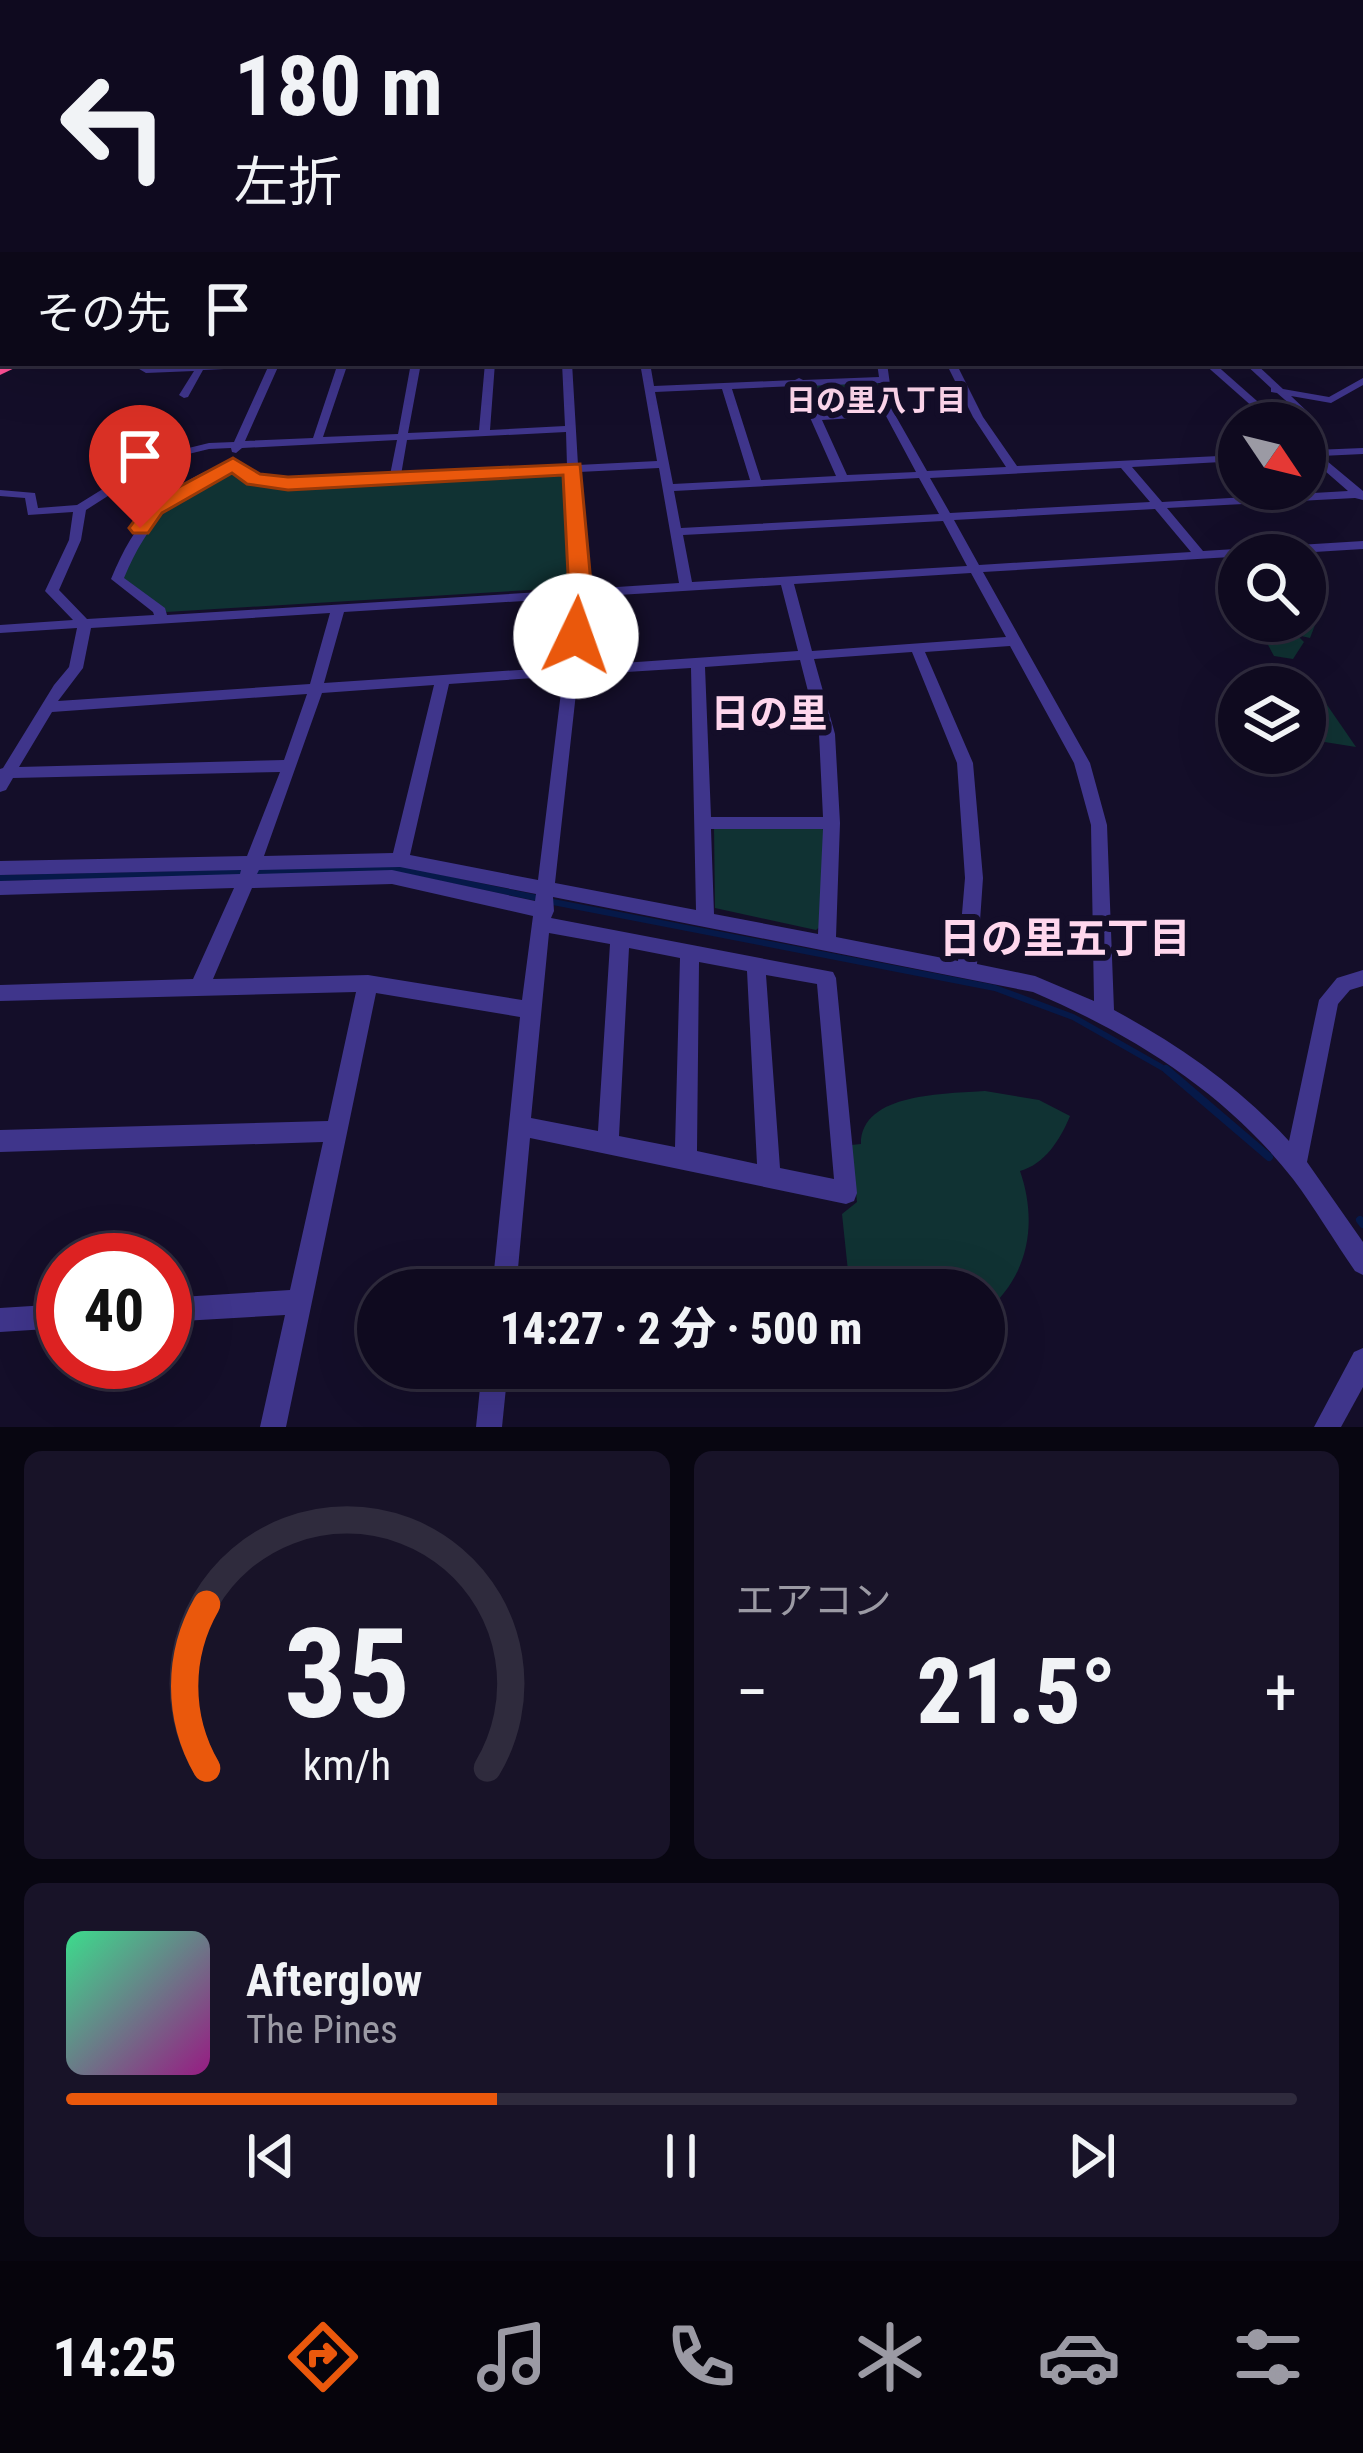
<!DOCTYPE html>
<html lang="ja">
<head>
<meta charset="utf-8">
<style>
  :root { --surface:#0f0a1f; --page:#181328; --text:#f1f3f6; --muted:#9b9aa4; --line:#2f2b3d; --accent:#ea580c }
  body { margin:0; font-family:"Roboto Condensed","Noto Sans JP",sans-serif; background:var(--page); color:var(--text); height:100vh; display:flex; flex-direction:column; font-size:45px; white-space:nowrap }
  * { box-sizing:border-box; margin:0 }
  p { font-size:39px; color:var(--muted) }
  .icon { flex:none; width:66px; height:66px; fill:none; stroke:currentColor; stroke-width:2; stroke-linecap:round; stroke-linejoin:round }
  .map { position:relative; height:1427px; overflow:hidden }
  .side { display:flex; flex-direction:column; gap:24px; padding:24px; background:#080611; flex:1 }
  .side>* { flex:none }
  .banner { position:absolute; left:0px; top:0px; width:1365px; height:366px; box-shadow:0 12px 48px #0002,0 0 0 3px var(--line); background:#0f0a1f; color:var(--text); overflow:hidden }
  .needle { width:78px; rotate:125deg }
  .fabs { position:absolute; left:1218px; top:402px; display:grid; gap:24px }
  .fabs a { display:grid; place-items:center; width:108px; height:108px; border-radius:50%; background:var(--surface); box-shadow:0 12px 48px #0002,0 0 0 3px var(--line); font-size:60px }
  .speed { position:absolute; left:36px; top:1233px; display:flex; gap:24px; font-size:60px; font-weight:700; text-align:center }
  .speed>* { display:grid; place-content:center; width:156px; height:156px; border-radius:50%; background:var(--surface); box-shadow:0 12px 48px #0002,0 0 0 3px var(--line); line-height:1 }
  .speed .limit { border:18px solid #d22; background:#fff; color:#111 }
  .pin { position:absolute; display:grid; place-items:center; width:102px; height:102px; color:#fff; margin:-123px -51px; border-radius:50% 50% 50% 0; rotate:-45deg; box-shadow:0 0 12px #0007 }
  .pin .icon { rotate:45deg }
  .me { position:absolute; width:132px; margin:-66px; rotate:3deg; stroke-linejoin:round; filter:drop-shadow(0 0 9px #0008) }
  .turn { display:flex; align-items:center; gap:42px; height:252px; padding:0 36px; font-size:54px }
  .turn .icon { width:156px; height:156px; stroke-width:2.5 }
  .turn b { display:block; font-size:84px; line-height:102px }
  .then { display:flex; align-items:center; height:114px; padding:0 36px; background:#0003; gap:24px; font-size:45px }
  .big { font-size:90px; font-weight:800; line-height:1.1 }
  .side .tile { flex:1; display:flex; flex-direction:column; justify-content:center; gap:18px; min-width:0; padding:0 42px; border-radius:18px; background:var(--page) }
  .side .dial { align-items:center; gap:0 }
  .dial svg { height:312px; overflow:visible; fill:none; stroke:var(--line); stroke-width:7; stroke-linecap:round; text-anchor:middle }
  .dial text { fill:var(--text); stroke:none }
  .song { display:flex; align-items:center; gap:36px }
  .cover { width:144px; height:144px; border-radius:18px; background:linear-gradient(135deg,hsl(150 70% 55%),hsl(310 70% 35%)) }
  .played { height:12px; border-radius:6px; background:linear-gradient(90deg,var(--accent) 35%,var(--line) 35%) }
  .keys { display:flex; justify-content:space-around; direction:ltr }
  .heat { display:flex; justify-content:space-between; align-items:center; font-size:66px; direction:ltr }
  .side .tiles { flex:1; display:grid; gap:24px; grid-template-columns:1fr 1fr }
  .tile:last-child { grid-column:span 2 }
  .trip { position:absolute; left:357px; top:1269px; width:648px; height:120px; border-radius:60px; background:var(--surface); box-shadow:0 12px 48px #0002,0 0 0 3px var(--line); font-weight:800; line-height:120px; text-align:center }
  .tabs { display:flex; height:192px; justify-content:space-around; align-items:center; background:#06040c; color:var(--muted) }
  .tabs .icon { width:84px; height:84px }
  .tabs .on { color:var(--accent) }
  .tabs b { font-size:54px; color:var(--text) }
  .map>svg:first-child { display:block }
  .green { fill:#103233 }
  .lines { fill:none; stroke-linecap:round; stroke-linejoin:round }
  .stream-far1 { stroke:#061949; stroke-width:6 }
  .stream { stroke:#061949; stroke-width:8 }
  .river { fill:#061949; fill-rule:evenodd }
  .minor { fill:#3f358b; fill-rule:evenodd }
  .major { fill:#cf5cff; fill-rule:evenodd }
  .highway { fill:#ff5096; fill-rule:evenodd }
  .route { fill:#ea580c; stroke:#983908; stroke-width:3 }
  .labels { text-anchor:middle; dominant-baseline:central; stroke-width:12; stroke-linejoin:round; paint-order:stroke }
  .far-neighbourhood-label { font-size:30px; font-weight:bold; fill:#ffd7ed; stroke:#140e29 }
  .quarter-label { font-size:39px; font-weight:bold; fill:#ffd7ed; stroke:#140e29 }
  .near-neighbourhood-label { font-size:42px; font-weight:bold; fill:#ffd7ed; stroke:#140e29 }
</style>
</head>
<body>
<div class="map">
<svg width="1363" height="1427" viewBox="0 0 1363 1427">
  <rect width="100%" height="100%" fill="#140e29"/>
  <g class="green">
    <path d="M878,383L884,411L823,415L805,384Z"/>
    <path d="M231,467L251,481L284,486L564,471L569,583L563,588L166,612L121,577L158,509Z"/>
    <path d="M1305,613L1315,625L1310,638L1297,635L1304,642L1293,659L1274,656L1255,621H1305Z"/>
    <path d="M1305,700L1325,702L1356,747L1312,740Z"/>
    <path d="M817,826L824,830L822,925L816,930L715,908L714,827Z"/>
    <path d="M985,1091L1039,1100L1070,1116C1060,1140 1045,1164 1020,1171C1038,1223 1029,1277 984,1313V1290H850L842,1214L857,1202L851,1145L861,1144C861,1092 947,1094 985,1091Z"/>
  </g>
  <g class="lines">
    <g class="stream-far1">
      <path d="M0,878L399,869L537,898"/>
      <path d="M548,901L995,988L1073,1017L1170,1072"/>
    </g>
    <g class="stream">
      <path d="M1166,1069L1269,1157"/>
      <path d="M1360,1220L1363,1224"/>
    </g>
    <rect class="river" x="1362" y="200" width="1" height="6"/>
    <g class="minor">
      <rect x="1362" y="195" width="1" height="5"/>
      <rect x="1362" y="217" width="1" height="5"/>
      <path d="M1362,298L1363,299V305L1362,304Z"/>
      <rect x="0" y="309" width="3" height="6"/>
      <rect x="1362" y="325" width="1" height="6"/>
      <path d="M129,363H141L148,367L198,363H303L298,366L278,367L245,441L313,438L338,363H348L323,437L398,434L411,363H421L408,433L479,430L485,363H495L490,430L565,426L562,363H572L578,465L657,461L640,363H650L654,386L795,380L799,378L803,380L879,377L877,363H887L894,413L927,471L1006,467L973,417L946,363H956L983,417L1017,466L1239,455V461L1132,467L1162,502L1348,491L1309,457H1305V445L1314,450L1363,448V454L1321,456L1363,491V500L1355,498L1167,508L1203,551L1363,541V549L983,572L1090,763L1107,825L1114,1010C1179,1045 1239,1087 1289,1141L1319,1000L1337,978L1363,970V986L1350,990L1338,1004L1307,1162L1363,1242V1275L1355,1271C1334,1241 1315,1208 1293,1179C1226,1093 1132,1034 1033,992L553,897L554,911L551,918L833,972L836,978L857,1193L854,1201L846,1204L530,1138L516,1290H492L520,1017L376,993L286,1427H260L285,1315L165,1322V1298L290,1290L323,1142L0,1152V1130L328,1121L356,992L0,1001V985L193,979L234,888L0,895V881L240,874L241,870L0,875V861L247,856L280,772L13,778L6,790L0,792V769L3,768L54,685L69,667L77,628L0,633V625L73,620L45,591L69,540L73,512L28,515L25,498L0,496V490L35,493L38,508L77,505L156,456L209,443L234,442L268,367L203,370L188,397L184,398L179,395L194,371L146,373ZM880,383L884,410L819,414L806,386ZM796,386L836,476L761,480L732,389ZM722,389L750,480L673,484L655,392ZM886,416L916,472L847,475L822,420ZM566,432L567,466L401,475L407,440ZM397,440L390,475L288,481L257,476L233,461C169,481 136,518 111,579L153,612L154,615L87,619L59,590L81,540L86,510L164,460L209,449L231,448L232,452L236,453L242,448ZM232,468L250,481L288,487L568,472L573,590L167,615L165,608L124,578C146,525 177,488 232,468ZM659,468L679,583L586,589L579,472ZM1121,468L1150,502L950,513L930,478ZM919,478L939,514L681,528L674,491ZM1155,509L1191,552L979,565L954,520ZM943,521L967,566L692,582L683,535ZM971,573L1006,637L812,651L794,584ZM781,585L798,651L579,666L586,597ZM573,598L564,667L324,683L344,612ZM330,613L310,684L58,701L83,668L91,628ZM1010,646L1074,763L1091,825L1094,1001L1035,976L977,964L983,878L973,763L925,652ZM912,652L957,763L965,878L958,961L836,937L840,823L835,734L814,659ZM800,660L819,734L823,817H711L705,667ZM691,668L696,910L555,883L578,675ZM563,676L538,880L410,855L449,684ZM434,685L393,853L264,856L322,693ZM307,694L284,760L19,767L52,712ZM711,829H823L818,934L714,914ZM400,867L536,894L535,901L392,870L257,874L259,870ZM392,884L533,916L522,1000L368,975L213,979L252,888ZM549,933L610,944L598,1131L531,1118ZM629,948L680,958L675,1147L619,1136ZM699,962L747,971L757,1164L697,1151ZM766,975L817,984L834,1179L780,1168Z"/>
      <path d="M1203,363H1214L1282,423H1271Z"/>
      <path d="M1244,363H1255L1283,389L1329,397L1363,378V385L1331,403L1291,396L1311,415L1306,418L1277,393L1271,392V388Z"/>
      <path d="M63,1304V1328L0,1332V1308Z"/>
      <path d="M1363,1348V1387L1341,1427H1314L1354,1352Z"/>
      <path d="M482,1368H508L502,1427H476Z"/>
    </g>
    <path class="major" d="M1362,205H1363V211L1362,210Z"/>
    <path class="highway" d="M7,363H25L0,375V366Z"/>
  </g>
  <linearGradient id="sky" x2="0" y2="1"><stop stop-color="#0b0817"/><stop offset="0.44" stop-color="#343654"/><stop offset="1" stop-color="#343654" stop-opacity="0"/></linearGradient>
  <rect width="1363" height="358" fill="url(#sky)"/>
  <path class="route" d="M233,458L260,474L288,477L580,464L592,594L588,636L576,643L563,636L569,594L563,475L288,490L247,484L232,473L162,513L148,533H133L129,528L147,504Z"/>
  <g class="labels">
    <g class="far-neighbourhood-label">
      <text x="876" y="400">日の里八丁目</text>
    </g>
    <g class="quarter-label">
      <text x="769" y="714">日の里</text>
    </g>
    <g class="near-neighbourhood-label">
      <text x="1065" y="938">日の里五丁目</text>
    </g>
  </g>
</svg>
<div class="fabs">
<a><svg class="needle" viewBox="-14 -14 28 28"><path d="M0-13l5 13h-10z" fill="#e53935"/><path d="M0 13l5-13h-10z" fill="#9b9aa4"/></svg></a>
<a><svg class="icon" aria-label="search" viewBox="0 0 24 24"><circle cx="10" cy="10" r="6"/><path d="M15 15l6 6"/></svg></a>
<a><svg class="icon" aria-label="layers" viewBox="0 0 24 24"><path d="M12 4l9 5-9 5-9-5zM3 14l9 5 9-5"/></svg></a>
</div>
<div class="speed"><div class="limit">40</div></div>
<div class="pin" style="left:140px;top:528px;background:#d93025"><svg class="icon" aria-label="arrive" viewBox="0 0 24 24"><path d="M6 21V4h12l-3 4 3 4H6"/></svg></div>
<svg class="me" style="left:576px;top:636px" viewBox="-20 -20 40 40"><circle r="19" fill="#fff"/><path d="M0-13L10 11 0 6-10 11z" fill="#ea580c"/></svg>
<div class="trip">14:27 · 2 分 · 500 m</div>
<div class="banner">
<div class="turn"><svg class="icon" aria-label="left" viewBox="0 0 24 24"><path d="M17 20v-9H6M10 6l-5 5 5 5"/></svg><div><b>180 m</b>左折</div></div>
<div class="then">その先<svg class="icon" aria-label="arrive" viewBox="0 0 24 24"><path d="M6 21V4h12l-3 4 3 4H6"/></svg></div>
</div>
</div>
<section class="side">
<div class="tiles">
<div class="tile dial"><svg viewBox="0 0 100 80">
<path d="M14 69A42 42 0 1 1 86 69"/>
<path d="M14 69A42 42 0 0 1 14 27" stroke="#ea580c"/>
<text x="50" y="56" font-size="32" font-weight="700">35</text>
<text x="50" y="72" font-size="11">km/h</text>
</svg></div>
<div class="tile"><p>エアコン</p>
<div class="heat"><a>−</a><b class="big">21.5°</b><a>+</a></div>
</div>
<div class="tile">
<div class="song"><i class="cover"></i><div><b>Afterglow</b><p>The Pines</p></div></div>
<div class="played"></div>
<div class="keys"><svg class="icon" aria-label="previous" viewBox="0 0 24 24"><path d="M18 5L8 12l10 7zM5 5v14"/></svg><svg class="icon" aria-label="pause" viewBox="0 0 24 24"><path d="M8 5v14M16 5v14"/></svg><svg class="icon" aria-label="next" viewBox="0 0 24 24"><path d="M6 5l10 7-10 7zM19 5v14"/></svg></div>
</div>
</div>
</section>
<nav class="tabs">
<b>14:25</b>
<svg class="icon on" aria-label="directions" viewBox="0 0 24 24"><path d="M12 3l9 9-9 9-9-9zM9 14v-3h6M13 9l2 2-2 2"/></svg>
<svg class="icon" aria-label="music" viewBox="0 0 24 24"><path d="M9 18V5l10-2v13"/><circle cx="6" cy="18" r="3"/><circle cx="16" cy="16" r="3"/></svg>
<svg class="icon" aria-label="phone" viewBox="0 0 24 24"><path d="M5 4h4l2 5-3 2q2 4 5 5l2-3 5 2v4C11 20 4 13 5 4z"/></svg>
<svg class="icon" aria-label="climate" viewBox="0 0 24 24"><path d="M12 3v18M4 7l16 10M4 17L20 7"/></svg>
<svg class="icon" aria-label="car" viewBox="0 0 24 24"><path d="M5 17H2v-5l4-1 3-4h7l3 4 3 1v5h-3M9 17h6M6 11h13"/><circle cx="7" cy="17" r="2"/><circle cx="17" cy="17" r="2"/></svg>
<svg class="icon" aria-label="filters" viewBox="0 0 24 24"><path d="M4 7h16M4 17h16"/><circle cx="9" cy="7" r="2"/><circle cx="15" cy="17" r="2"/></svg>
</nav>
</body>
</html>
